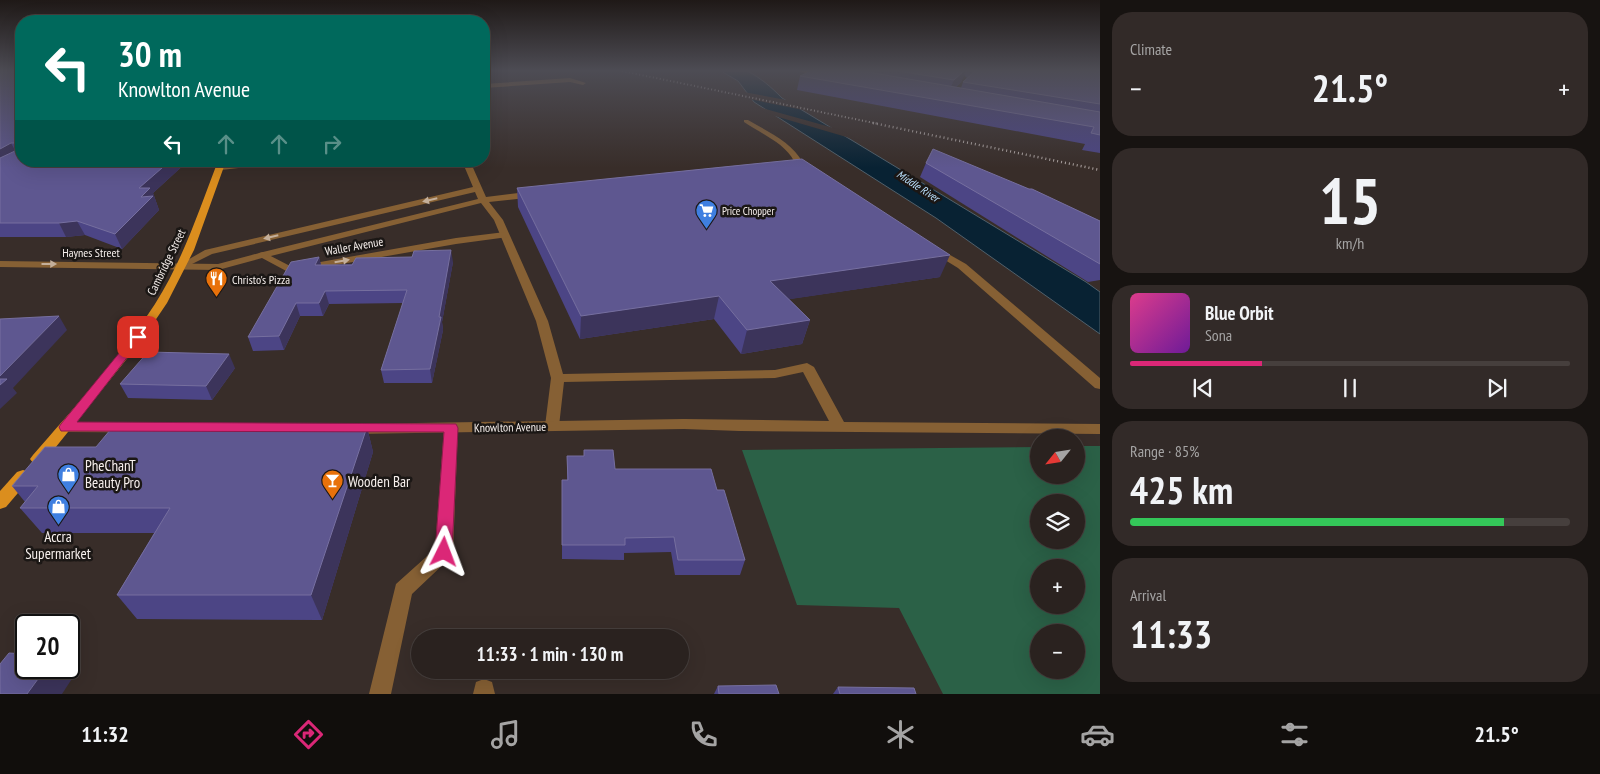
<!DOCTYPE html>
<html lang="en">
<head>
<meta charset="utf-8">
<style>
  :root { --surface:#2a221f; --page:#322a28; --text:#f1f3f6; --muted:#a5a4a4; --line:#463f3d; --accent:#db2777 }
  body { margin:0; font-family:"PT Sans Narrow",sans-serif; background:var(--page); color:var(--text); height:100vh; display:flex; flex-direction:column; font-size:19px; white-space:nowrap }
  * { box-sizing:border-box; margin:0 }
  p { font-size:16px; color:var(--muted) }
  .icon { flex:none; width:28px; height:28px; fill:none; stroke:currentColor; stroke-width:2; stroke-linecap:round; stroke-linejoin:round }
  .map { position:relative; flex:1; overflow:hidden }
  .drawer { display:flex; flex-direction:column; gap:12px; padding:12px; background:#171311; width:500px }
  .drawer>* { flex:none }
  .banner { position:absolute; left:15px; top:15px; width:475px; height:152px; border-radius:20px; box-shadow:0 5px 20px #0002,0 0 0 1px var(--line); background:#00695c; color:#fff; overflow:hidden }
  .needle { width:32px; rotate:240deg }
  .controls { position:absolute; left:1030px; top:429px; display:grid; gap:10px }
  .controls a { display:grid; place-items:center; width:55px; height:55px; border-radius:50%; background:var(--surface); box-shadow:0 5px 20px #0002,0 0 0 1px var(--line); font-size:25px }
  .speed { position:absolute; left:15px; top:614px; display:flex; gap:10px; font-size:25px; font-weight:700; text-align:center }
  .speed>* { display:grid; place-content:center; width:65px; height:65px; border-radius:50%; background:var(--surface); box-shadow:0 5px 20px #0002,0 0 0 1px var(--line); line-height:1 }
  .speed .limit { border:2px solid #111; border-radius:8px; background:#fff; color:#111 }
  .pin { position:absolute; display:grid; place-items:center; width:42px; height:42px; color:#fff; margin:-21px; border-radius:10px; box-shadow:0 2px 8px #0006 }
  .me { position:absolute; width:55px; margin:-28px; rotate:3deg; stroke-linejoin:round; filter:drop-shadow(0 0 4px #0008) }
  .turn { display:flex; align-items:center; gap:18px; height:105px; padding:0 20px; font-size:22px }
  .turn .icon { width:65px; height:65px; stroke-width:2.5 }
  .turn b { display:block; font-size:35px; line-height:42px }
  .lanes { display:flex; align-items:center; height:48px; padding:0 20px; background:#0003; justify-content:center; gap:25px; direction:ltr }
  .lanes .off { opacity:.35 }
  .big { font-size:38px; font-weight:600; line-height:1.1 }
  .drawer .widget { flex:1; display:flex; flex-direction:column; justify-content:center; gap:8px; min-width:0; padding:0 18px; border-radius:20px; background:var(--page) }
  .drawer .dial { align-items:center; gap:0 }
  .dial b { font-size:65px; line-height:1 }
  .song { display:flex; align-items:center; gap:15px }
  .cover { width:60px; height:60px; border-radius:8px; background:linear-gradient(135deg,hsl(330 70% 55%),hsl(280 70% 35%)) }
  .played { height:5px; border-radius:2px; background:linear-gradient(90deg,var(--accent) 30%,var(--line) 30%) }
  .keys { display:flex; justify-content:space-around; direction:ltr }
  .heat { display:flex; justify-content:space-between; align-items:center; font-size:28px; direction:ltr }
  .charge { height:8px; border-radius:4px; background:linear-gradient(90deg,#34c759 85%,var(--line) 0) }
  .trip { position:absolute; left:411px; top:629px; width:278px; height:50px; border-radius:25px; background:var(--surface); box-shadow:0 5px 20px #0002,0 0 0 1px var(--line); font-weight:600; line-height:50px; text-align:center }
  .tabs { display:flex; height:80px; justify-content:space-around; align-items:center; background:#110e0c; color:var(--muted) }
  .tabs .icon { width:35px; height:35px }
  .tabs .on { color:var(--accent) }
  .tabs b { font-size:22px; color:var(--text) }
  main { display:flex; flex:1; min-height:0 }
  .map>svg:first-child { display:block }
  .green { fill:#2b6147; fill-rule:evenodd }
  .water { fill:#082233; stroke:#50606b }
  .pier { fill:#382d29 }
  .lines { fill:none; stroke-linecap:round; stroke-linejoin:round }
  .lane { fill:#866034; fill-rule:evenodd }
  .street { fill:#866034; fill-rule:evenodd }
  .secondary { fill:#b67a2d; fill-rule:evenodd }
  .primary { fill:#db8e1e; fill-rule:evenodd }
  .rail-far1 { stroke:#afa6a3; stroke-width:2; stroke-dasharray:1 2.5; stroke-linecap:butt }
  .rail { stroke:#afa6a3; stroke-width:2.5; stroke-dasharray:1 3; stroke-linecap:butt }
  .wall { fill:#4c4585; fill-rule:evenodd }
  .shaded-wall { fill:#3c345b }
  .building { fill:#5e5790; stroke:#766f9f }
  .oneway { fill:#c4af9a }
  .route { fill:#db2777; stroke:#8e194d }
  .labels { text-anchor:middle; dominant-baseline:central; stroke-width:5; stroke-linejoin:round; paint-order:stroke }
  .far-water-label { font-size:11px; font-style:italic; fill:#bae1fe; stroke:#1b1715 }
  .far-poi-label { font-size:11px; fill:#f7f0ed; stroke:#1b1715; text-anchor:start }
  .street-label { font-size:12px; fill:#f7f0ed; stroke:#1b1715 }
  .poi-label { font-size:12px; fill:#f7f0ed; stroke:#1b1715; text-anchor:start }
  .near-poi-label { font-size:15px; fill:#f7f0ed; stroke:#1b1715; text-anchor:start }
</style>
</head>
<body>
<main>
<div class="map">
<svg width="1100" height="694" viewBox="0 0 1100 694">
  <rect width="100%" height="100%" fill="#382d29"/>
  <path class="green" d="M1076,446H1100V694H943L899,608L797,605L742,450L1039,447V475H1076ZM1039,502H1076V540H1039ZM1039,568H1076V605H1039ZM1039,632H1076V670H1039Z"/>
  <path class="water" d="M721,71H747C761,78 771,87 782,98L1086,282L1100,292V334L936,218L754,102L738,81Z"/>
  <g class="pier">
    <path d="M744,92L792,101L808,111L749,99Z"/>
    <path d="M755,106L841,130L860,141L768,114Z"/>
  </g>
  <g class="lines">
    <g class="lane">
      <path d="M570,78L586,83L583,85L570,82L484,88V84Z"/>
      <path d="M744,120H748C768,132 792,142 803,163L802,165L783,167V163L794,161C785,143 760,133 744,122Z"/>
      <path d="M261,161H288L284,163L221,170L217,168L221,166Z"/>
      <path d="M462,161H470L486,197L535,191L539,194L535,197L489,202L503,220L548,321L563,374L775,370L807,363L814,367L844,422L1100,424V434L740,431L684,429L679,428L677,424L679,420L684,419L829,421L803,372L775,378L564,382L559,426L557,430L552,431L547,430L545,426L551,378L536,321L494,220L481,203L263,258L258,255L259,253L478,199L475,192L212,254L182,269L177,266L205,250L473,187Z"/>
      <path d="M936,247L966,264L1100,378V389L1095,388L958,268L932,252V248Z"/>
      <path d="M451,423L456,424L458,428L453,552L450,558L412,594L391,694H369L396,584L435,549L444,428L446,424Z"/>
      <path d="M484,679L492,682L495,694H473L476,682Z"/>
    </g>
    <g class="street">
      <path d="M505,232L508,233V237L456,244L290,273L262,258L218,270L0,267V261L218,264L263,252L292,267L456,238Z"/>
      <path d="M684,419L689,420L691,424L689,428L684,429L352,434L347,433L345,429L347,425L352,424Z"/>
      <path d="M66,422L230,423L235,424L237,428L235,432L230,433L66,432L61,431L59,427L61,423Z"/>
    </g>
    <path class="secondary" d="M797,71H808L827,75L824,77Z"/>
    <g class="primary">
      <path d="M218,161H226L194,250L167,303L142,340L43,463L38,465L33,463L30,459L33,455C74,408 121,356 155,304C183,260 199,210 218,161Z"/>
      <path d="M23,470L29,472L31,476L29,480L6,507L0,509V491L17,472Z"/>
    </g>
    <path class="rail-far1" d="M622,71L879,124"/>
    <path class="rail" d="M873,123L1100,170"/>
  </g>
  <g class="wall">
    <path d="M0,71L21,161H188L153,193L159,210L122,249L85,235L66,237H0Z"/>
    <path d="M811,71H1100V153L1082,150L1085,144L797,90L800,76ZM964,75L967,78L963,82L961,88L956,87L961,82Z"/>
    <path d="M926,163L1029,189L1100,221V280L1088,282L920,177Z"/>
    <path d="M517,188L940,277L789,299L810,320L802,344L741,354L714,319L580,339L518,207Z"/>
    <path d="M319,257L321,265L453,262L442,322L443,330L432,383H384L381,370L403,303L329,304L323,316H300L284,350L253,351L248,337Z"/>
    <path d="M235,368L212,400L128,398L120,384Z"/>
    <path d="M367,427L373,452L322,620L137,619L117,595L154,533H42L20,508L25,502L12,486L96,447Z"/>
    <path d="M584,450L615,469L717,490L745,560L740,575H675L671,552L624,553V560L562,559V480H567V456H584Z"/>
    <path d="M718,686L779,694H714Z"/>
    <path d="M838,687L916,694H833Z"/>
  </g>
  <g class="shaded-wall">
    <path d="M964,71H966L961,82L948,94L954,80Z"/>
    <path d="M11,143L17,154L0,165V149Z"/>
    <path d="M170,161H188L153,193L159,210L122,249L115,234L139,188Z"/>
    <path d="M77,221L85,235L66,237L59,223Z"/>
    <path d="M451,250L453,262L442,322L443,330L432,383L430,369L439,317Z"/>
    <path d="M950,255L940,277L764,303L770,281Z"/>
    <path d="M319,257L322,269L315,265Z"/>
    <path d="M325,291L329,304L323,316L319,303Z"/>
    <path d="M719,296L714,319L580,339L581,316Z"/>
    <path d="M296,303L300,316L284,350L279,336Z"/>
    <path d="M59,316L67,330L13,388L17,393L0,409V376Z"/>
    <path d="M810,320L802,344L741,354L747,330Z"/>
    <path d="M229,354L235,368L212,400L206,386Z"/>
    <path d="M367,427L373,452L322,620L311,595Z"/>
    <path d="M46,668H68L75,674L62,694H27Z"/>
  </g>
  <g class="building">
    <path d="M4,71H21V161H170L139,188H150L141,197L153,196L115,234L77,221L59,223H0V158L15,151L16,143H11L0,149V72Z"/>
    <path d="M811,71H862L1100,112V135L1091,133L1094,127L800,76Z"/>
    <path d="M898,71H964L954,80Z"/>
    <path d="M975,71H1100V104L963,82Z"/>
    <path d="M933,149L1029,189H1032L1100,221V264L926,163Z"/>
    <path d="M802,159L950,255L770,281L810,320L747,330L719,296L581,316L517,188Z"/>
    <path d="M451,250L439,317H441L430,369L381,370L407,290L325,291L319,303H296L279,336L248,337L291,262L319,257L315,265H352L356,258L412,257L414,251Z"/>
    <path d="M59,316L0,376V319Z"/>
    <path d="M148,352L229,354L206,386L120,384Z"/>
    <path d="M0,379H7L0,385Z"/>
    <path d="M367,427L311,595H117L170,508H20L38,486H12L45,447H96L111,429Z"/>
    <path d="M584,450H613L615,469H711L717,490H724L745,560H678L674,537L625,538V545H562V480H568L567,456H584Z"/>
    <path d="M9,653L26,654V668H46L27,694H0V664Z"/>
    <path d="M776,685L779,694H719L718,686Z"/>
    <path d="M838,687L914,688L916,694H840Z"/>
  </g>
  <defs><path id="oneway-solid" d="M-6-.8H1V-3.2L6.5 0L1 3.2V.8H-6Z" transform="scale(1.25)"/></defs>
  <g class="oneway">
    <use href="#oneway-solid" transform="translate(430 200) rotate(167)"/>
    <use href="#oneway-solid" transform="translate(271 237) rotate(167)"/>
    <use href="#oneway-solid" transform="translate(342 261) rotate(-10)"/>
    <use href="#oneway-solid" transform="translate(49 264)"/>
  </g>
  <linearGradient id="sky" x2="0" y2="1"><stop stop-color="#1f1917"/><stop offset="0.42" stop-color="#4d4c54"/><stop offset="1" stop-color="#4d4c54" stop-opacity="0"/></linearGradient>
  <rect width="1100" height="168" fill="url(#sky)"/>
  <path class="route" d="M138,334L143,337L77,422L456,424L458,428L452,552L449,557L444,559L438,557L435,552L444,432L61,431L59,427L61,424L134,335Z"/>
  <defs>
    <symbol id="supermarket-pin" viewBox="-11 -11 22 30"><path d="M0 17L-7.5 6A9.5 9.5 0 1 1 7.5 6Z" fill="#3f7fe0" stroke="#1b1715"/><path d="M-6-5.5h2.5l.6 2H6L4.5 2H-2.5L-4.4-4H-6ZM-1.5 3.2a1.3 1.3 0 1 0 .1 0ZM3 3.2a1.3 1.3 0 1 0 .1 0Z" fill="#fff"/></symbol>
    <symbol id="restaurant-pin" viewBox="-11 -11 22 30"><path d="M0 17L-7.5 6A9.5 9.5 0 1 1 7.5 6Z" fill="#e8710a" stroke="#1b1715"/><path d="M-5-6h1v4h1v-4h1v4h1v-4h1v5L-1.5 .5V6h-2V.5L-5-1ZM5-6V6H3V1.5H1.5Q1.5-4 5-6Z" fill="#fff"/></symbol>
    <symbol id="shop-pin" viewBox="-11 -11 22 30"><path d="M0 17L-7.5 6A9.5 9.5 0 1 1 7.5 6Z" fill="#3f7fe0" stroke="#1b1715"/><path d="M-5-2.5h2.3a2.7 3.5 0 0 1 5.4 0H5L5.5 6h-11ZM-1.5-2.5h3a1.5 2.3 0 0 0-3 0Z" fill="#fff"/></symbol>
    <symbol id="bar-pin" viewBox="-11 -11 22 30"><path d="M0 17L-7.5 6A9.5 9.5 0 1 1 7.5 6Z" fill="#e8710a" stroke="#1b1715"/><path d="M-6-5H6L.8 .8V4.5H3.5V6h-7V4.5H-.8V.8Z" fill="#fff"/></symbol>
  </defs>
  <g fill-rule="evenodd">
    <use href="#supermarket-pin" x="694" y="198" width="25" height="34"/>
    <use href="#restaurant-pin" x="204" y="266" width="25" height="34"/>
    <use href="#shop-pin" x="56" y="462" width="25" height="34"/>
    <use href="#bar-pin" x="320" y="468" width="25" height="34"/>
    <use href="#shop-pin" x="46" y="494" width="25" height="34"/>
  </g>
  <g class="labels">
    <g class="far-water-label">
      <text transform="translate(918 186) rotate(33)">Middle River</text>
    </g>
    <g class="far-poi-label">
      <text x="722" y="211">Price Chopper</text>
    </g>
    <g class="street-label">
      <text transform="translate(354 246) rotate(-10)">Waller Avenue</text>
      <text x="91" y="252">Haynes Street</text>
      <text transform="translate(166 262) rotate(-64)">Cambridge Street</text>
      <text transform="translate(510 427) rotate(-1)">Knowlton Avenue</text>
    </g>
    <g class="poi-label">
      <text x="232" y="279">Christo's Pizza</text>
    </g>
    <g class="near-poi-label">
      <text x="85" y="465">PheChanT<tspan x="85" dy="17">Beauty Pro</tspan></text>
      <text x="348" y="481">Wooden Bar</text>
      <text x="58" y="536" text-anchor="middle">Accra<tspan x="58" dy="17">Supermarket</tspan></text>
    </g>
  </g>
</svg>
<div class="controls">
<a><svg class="needle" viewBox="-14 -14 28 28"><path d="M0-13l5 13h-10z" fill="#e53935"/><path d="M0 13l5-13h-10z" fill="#a5a4a4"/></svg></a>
<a><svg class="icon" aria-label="layers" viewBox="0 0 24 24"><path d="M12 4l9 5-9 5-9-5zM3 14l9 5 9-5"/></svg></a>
<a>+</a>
<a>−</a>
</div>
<div class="speed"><div class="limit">20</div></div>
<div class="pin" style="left:138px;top:337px;background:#d93025"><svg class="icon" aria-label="arrive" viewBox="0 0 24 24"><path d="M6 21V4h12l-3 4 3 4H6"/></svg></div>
<svg class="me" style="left:444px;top:552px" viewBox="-20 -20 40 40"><path d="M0-17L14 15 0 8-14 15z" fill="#db2777" stroke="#fff" stroke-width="4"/></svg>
<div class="trip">11:33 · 1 min · 130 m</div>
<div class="banner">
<div class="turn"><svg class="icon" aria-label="left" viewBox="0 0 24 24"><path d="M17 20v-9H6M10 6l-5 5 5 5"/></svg><div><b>30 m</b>Knowlton Avenue</div></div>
<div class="lanes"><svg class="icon" aria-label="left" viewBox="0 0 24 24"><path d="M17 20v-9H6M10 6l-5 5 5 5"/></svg><svg class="icon off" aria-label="ahead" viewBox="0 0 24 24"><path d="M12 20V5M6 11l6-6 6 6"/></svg><svg class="icon off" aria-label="ahead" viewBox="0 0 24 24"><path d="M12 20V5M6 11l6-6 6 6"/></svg><svg class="icon off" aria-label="right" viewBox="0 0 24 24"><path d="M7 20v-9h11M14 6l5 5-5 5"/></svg></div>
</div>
</div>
<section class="drawer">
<div class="widget"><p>Climate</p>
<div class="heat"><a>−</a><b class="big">21.5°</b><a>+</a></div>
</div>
<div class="widget dial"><b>15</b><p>km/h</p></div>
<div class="widget">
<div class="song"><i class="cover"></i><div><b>Blue Orbit</b><p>Sona</p></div></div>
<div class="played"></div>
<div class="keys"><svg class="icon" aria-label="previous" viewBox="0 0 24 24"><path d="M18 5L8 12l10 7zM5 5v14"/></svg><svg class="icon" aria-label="pause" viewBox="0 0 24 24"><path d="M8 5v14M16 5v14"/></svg><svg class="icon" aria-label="next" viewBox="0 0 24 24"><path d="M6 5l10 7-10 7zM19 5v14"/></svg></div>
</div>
<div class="widget"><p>Range · 85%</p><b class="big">425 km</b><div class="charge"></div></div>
<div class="widget"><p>Arrival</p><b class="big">11:33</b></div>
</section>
</main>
<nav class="tabs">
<b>11:32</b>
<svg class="icon on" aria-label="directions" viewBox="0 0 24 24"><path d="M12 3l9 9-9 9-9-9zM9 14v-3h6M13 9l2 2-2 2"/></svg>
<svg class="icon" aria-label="music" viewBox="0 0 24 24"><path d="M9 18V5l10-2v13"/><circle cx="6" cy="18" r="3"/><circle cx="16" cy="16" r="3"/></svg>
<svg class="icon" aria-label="phone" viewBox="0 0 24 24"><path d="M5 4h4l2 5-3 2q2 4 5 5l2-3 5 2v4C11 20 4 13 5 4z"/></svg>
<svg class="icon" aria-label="climate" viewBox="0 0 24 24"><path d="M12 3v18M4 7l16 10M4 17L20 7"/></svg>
<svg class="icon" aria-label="car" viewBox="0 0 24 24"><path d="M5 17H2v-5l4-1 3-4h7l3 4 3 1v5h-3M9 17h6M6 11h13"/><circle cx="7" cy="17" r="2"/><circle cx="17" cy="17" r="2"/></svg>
<svg class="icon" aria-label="filters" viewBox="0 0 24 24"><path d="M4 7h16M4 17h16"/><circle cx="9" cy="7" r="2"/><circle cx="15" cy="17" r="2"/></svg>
<b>21.5°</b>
</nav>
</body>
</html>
